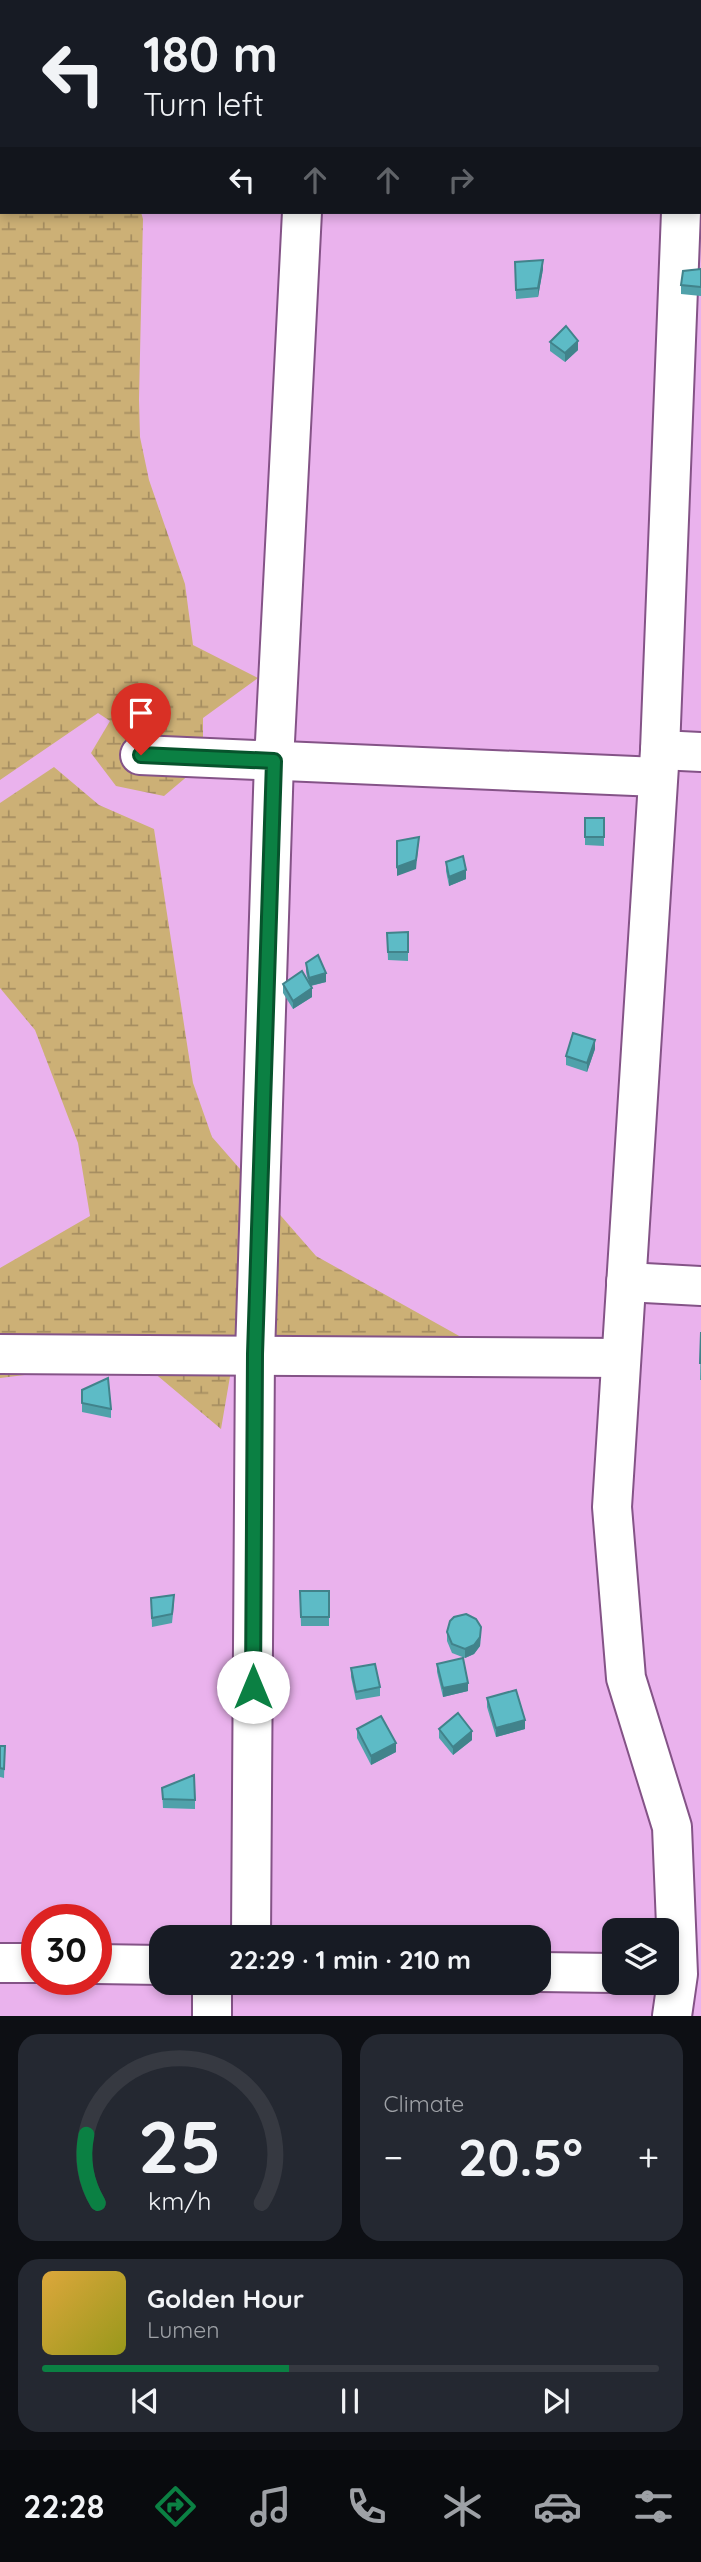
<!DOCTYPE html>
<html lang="en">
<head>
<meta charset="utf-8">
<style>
  :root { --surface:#171b24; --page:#242831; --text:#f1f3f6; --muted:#9ea1a6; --line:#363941; --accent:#0b8043 }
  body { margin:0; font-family:Quicksand,sans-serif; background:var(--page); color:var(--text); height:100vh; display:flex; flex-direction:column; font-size:26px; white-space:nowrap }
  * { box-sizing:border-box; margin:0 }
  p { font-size:23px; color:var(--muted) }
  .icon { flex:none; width:38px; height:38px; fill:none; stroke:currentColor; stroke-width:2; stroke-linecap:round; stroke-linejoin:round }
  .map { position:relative; height:2016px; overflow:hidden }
  .sheet { display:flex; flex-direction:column; gap:18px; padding:18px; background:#0d0f14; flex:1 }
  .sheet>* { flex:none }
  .banner { position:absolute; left:0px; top:0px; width:702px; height:214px; box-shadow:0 4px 10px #0003; background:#171b24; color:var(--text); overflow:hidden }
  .buttons { position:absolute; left:602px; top:1918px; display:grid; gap:14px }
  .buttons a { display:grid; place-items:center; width:77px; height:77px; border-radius:14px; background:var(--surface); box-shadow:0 4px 10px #0003; font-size:35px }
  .speed { position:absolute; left:21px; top:1904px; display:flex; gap:14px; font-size:35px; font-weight:700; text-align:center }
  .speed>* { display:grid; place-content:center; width:91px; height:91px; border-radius:50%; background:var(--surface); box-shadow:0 4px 10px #0003; line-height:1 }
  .speed .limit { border:10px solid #d22; background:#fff; color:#111 }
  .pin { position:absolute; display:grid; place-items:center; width:60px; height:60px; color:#fff; margin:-72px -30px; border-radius:50% 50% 50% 0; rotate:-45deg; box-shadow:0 0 7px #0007 }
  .pin .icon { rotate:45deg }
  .me { position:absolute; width:77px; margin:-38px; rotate:0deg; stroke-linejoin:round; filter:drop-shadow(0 0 5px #0008) }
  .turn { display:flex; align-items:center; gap:24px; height:147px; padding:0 28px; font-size:32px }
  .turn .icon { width:91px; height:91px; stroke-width:2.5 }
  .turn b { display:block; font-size:49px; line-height:60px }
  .lanes { display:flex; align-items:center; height:66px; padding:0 28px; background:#0003; justify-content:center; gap:35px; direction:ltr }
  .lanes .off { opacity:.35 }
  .big { font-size:52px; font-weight:800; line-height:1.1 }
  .sheet .card { flex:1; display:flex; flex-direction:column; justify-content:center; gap:10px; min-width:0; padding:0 24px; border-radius:21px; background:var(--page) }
  .sheet .dial { align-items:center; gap:0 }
  .dial svg { height:182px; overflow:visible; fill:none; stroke:var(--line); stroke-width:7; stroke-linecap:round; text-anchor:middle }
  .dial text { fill:var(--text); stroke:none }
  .song { display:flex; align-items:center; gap:21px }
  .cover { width:84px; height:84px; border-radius:10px; background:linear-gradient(135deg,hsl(40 70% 55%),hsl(60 70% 35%)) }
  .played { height:7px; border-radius:4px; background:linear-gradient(90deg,var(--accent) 40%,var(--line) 40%) }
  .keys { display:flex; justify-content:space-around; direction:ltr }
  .heat { display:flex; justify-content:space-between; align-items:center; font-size:38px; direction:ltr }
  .sheet .tiles { flex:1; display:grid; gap:18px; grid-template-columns:1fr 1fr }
  .card:last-child { grid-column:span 2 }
  .trip { position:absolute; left:149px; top:1925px; width:402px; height:70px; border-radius:21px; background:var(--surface); box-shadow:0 4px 10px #0003; font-weight:800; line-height:70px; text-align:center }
  .tabs { display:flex; height:112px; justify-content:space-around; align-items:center; background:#090b0e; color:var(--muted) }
  .tabs .icon { width:49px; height:49px }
  .tabs .on { color:var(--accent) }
  .tabs b { font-size:32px; color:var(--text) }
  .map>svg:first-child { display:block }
  .wetland { fill:url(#wetland-marsh) }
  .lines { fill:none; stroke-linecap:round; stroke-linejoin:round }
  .minor-casing { stroke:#845387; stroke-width:42 }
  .minor { stroke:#fff; stroke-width:38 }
  .wall { fill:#50a1aa }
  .shaded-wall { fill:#41838b }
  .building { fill:#5dbbc6; stroke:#41838b; stroke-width:2 }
  .route-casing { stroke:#07532c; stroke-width:18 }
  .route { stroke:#0b8043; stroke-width:12 }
</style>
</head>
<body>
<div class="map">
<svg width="701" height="2016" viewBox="0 0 701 2016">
  <defs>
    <pattern id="wetland-marsh" width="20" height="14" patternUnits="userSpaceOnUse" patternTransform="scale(1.75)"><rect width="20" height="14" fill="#ccb076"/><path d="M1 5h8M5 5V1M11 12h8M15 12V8" fill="none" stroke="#a68e61"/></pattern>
  </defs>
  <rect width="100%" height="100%" fill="#eab2ed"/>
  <g class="wetland">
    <path d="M0,0H87L2,2V212H141L143,219L139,400L140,437L149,480L185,584L193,645L258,678L203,718V763L164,796L116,786L91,753L110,721L98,713L0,780Z"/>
    <path d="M54,767L99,805L154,829L193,1083L212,1137L316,1256L504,1361L233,1359L221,1429L140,1361L0,1378V1268L90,1216L78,1143L35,1030L0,988V803Z"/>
  </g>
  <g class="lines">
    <defs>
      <g id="minor">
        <path d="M309,2V0"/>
        <path d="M689,2V0"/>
        <path d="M700,116H701"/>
        <path d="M660,750L701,752"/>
        <path d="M140,755L658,777"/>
        <path d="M626,1282L701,1286"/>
        <path d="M0,1354L621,1358"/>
        <path d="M251,1937L255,1354L274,761L302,212"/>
        <path d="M0,1963H37"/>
        <path d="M96,1964L161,1965"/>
        <path d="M539,1972L614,1973"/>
        <path d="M212,1983V2016"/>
        <path d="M672,2016L678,1974L672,1827L626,1678L612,1507L660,750L681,212"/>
      </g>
    </defs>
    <use href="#minor" class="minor-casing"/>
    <use href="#minor" class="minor"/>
  </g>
  <g class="wall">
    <path d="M515,262L543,269L538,297L516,299Z"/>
    <path d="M701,269V296L681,294V285Z"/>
    <path d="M550,342L578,350L565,362L550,351Z"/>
    <path d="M585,818H604V846L585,845Z"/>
    <path d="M446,862L466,879L449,886L446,871Z"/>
    <path d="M408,932V961L388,960L387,933Z"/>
    <path d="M306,963L326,982L311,986L312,997L293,1009L283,993V984L308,981L306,972Z"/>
    <path d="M595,1049L587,1072L566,1065V1056Z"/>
    <path d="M701,1332V1380H700Z"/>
    <path d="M82,1390L111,1409V1418L82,1412Z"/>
    <path d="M300,1591H329V1626H301Z"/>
    <path d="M151,1598L174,1604L172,1623L152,1627Z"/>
    <path d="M447,1632L481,1636L480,1646L474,1654L465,1658L452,1653L447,1641Z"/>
    <path d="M437,1664L468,1691L443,1697L437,1672Z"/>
    <path d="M351,1668L380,1687V1696L356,1700L351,1677Z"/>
    <path d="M487,1698L525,1729L496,1737L487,1707Z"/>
    <path d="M357,1729L396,1752L371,1765L357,1738Z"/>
    <path d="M439,1729L472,1740L453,1755L439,1738Z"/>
    <path d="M0,1746H5L4,1778L0,1777Z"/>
    <path d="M162,1788L195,1800V1809L163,1808Z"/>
  </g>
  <g class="shaded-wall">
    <path d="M543,260V269L538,297V288Z"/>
    <path d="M578,341V350L565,362V353Z"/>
    <path d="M419,837L416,869L397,876V867Z"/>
    <path d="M466,870V879L449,886V877Z"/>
    <path d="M326,973V982L309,986V978Z"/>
    <path d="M312,988V997L293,1009V1001Z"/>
    <path d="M595,1040V1049L587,1072V1063Z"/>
    <path d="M481,1627L480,1646L474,1654L465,1658V1649Z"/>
    <path d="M468,1683V1691L443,1697V1688Z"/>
    <path d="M525,1720V1729L496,1737V1728Z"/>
    <path d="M472,1731V1740L453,1755V1747Z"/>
    <path d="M396,1743V1752L371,1765V1756Z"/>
  </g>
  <g class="building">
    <path d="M543,260L538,288L516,290L515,262Z"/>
    <path d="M701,269V287L681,285L683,271Z"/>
    <path d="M566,326L578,341L565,353L550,342Z"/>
    <rect x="585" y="818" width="19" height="19"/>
    <path d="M419,837L416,860L397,867V841Z"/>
    <path d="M463,856L466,870L449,877L446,862Z"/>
    <path d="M408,932V952H388L387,933Z"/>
    <path d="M318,955L326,973L309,978L306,963Z"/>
    <path d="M302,971L312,988L293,1001L283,984Z"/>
    <path d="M573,1033L595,1040L587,1063L566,1056Z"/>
    <path d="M701,1332V1363H700Z"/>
    <path d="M108,1378L111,1409L82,1403V1390Z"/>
    <path d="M300,1591H329V1617H301Z"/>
    <path d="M174,1595L172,1614L152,1618L151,1598Z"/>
    <path d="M466,1614L476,1619L481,1627L480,1637L474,1645L465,1649L452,1644L447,1632L450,1621L454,1617Z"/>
    <path d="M463,1658L468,1683L443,1688L437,1664Z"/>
    <path d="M375,1664L380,1687L356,1692L351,1668Z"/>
    <path d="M516,1690L525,1720L496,1728L487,1698Z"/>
    <path d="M458,1713L472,1731L453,1747L439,1729Z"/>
    <path d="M381,1716L396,1743L371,1756L357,1729Z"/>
    <path d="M0,1746H5L4,1769L0,1768Z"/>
    <path d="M194,1775L195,1800L163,1799L162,1788Z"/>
  </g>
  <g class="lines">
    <defs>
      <path id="route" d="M141,755L274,761L255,1354L253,1687"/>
    </defs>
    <use href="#route" class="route-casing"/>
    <use href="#route" class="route"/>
  </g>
</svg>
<div class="buttons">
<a><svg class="icon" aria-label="layers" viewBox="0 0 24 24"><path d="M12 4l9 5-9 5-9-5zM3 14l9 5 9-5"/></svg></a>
</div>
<div class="speed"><div class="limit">30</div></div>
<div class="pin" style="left:141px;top:755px;background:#d93025"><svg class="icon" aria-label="arrive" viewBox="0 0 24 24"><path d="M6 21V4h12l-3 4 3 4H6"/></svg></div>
<svg class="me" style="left:253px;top:1687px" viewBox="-20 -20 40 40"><circle r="19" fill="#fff"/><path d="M0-13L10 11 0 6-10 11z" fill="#0b8043"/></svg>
<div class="trip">22:29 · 1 min · 210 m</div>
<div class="banner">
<div class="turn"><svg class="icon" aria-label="left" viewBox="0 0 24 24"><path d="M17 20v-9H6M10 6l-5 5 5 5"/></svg><div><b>180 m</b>Turn left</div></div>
<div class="lanes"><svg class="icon" aria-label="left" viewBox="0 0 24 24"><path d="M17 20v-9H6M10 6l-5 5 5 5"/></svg><svg class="icon off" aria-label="ahead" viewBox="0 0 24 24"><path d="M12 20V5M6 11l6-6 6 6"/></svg><svg class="icon off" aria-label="ahead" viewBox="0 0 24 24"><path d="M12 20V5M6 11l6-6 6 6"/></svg><svg class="icon off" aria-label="right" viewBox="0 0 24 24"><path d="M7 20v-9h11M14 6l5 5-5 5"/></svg></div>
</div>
</div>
<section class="sheet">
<div class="tiles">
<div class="card dial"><svg viewBox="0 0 100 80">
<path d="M14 69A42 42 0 1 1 86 69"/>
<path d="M14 69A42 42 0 0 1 9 39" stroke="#0b8043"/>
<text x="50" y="56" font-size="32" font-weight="700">25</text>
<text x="50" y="72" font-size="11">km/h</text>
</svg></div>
<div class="card"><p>Climate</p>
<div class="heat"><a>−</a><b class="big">20.5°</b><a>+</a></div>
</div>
<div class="card">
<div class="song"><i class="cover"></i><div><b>Golden Hour</b><p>Lumen</p></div></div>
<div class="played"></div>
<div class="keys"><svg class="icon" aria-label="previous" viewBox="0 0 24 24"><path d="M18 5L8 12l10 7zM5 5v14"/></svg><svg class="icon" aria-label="pause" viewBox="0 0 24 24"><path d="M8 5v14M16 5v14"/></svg><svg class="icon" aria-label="next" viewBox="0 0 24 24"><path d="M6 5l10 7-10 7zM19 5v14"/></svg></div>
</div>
</div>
</section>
<nav class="tabs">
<b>22:28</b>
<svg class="icon on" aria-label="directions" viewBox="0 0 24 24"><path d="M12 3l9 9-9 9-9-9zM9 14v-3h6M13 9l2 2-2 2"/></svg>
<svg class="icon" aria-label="music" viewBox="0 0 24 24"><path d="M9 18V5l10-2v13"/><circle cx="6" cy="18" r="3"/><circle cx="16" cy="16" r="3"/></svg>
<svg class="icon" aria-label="phone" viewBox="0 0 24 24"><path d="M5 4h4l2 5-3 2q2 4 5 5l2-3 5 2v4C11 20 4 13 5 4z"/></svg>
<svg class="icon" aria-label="climate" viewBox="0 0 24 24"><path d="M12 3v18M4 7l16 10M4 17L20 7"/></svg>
<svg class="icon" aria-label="car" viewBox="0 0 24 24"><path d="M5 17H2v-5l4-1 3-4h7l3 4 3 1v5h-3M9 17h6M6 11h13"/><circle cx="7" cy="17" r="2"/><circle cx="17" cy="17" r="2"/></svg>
<svg class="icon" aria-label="filters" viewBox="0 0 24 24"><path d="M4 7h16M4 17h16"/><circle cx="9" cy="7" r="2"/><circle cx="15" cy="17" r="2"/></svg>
</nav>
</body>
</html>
